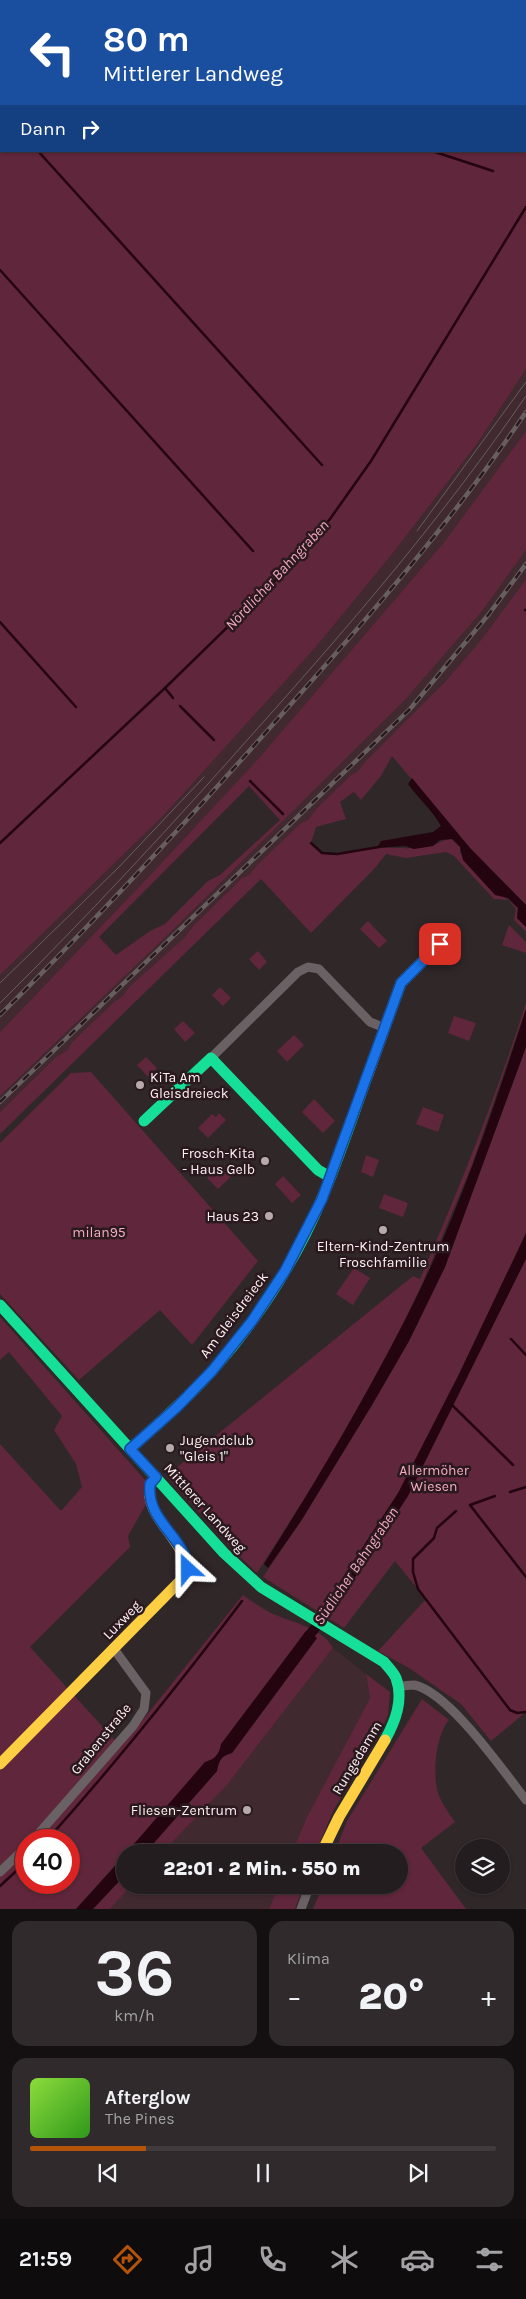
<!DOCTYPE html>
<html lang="de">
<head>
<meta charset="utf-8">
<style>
  :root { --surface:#241d1f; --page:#302a2c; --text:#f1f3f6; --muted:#a3a2a4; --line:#413b3d; --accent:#b45309 }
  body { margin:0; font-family:Karla,sans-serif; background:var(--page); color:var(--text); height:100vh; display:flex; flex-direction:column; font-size:19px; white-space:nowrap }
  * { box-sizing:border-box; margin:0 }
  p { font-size:16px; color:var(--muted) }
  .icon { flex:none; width:28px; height:28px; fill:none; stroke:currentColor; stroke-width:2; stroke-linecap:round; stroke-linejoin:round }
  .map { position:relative; height:1909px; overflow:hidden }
  .drawer { display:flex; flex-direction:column; gap:12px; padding:12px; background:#141011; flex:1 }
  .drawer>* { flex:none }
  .guide { position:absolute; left:0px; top:0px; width:526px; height:152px; box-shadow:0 1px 4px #0004,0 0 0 1px var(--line); background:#1a4fa0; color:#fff; overflow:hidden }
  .buttons { position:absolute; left:455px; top:1839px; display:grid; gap:10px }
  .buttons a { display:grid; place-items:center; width:55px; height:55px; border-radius:50%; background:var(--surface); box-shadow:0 1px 4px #0004,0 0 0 1px var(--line); font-size:25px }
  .speed { position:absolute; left:15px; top:1829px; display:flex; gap:10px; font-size:25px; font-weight:700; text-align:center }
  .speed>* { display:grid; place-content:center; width:65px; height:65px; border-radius:50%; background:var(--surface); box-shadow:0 1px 4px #0004,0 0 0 1px var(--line); line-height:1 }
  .speed .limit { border:8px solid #d22; background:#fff; color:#111 }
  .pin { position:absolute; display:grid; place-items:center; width:42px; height:42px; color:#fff; margin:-21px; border-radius:10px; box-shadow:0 2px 8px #0006 }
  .me { position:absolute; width:55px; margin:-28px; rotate:336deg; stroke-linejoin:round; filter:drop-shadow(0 0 4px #0008) }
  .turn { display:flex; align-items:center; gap:18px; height:105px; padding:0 20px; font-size:22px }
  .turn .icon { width:65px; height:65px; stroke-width:2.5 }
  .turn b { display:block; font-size:35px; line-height:42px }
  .then { display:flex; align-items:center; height:48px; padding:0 20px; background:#0003; gap:10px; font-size:19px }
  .big { font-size:38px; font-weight:800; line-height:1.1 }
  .drawer .widget { flex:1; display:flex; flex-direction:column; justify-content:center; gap:8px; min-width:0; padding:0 18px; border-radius:15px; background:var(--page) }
  .drawer .dial { align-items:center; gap:0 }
  .dial b { font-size:65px; line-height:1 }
  .song { display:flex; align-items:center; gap:15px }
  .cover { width:60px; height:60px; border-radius:8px; background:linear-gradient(135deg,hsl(90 70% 55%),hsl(110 70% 35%)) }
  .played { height:5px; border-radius:2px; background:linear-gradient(90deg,var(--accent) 25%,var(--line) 25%) }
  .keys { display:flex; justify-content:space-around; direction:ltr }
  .heat { display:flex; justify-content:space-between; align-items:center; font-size:28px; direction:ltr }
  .drawer .tiles { flex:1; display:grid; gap:12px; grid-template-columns:1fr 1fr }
  .widget:last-child { grid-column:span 2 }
  .trip { position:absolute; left:116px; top:1844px; width:292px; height:50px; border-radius:25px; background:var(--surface); box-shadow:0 1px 4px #0004,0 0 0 1px var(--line); font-weight:800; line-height:50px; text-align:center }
  .tabs { display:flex; height:80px; justify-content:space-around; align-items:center; background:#0e0c0c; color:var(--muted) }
  .tabs .icon { width:35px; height:35px }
  .tabs .on { color:var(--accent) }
  .tabs b { font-size:22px; color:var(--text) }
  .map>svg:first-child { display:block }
  .built { fill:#40292f }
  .green { fill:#60263b; fill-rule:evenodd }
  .water { fill:#24040f }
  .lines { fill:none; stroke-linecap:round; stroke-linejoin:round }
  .stream { stroke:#24040f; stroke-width:2.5 }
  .canal { stroke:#24040f; stroke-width:10 }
  .street { stroke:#696163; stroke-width:9 }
  .fast { stroke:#16e098; stroke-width:11 }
  .slow { stroke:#ffcf43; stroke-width:11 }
  .tram { stroke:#675e60; stroke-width:1 }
  .rail-casing { stroke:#675e60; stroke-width:4.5 }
  .rail { stroke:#2a191e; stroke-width:2.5; stroke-dasharray:8; stroke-linecap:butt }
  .route-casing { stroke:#114b97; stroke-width:12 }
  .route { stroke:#1a73e8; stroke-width:9 }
  .poi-dot { fill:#b6aaad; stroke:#2a191e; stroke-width:2 }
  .labels { text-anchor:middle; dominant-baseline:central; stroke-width:5; stroke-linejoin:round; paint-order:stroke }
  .poi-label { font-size:14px; fill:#fef1f4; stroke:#2a191e; text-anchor:end }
  .park-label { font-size:14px; fill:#f6adc2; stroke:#2a191e }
  .street-label { font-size:14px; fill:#fef1f4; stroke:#2a191e }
  .water-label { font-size:15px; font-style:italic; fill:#f3aac0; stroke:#2a191e }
</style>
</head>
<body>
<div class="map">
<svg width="526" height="1909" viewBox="0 0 526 1909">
  <rect width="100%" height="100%" fill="#302729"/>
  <g class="built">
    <path d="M526,369V431L445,541L258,759L154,871L0,1032V975L164,815L316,647L393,553L477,444Z"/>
    <path d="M526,550V579L481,640L444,683L357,772L351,775L316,809L308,820L301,823L257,865L249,875L242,878L193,926L184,938L130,986L122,997L115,1001L71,1043L68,1050L56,1057L0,1112V1096L177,926L405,700L483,610Z"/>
    <path d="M333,1648L366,1674L370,1698L307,1817L292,1852H163L227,1785Z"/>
    <path d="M132,1885H279L269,1909H110Z"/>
  </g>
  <g class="green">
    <path d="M0,0H526V369L477,444L393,553L316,647L164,815L0,975ZM1,1H525V151H1Z"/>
    <path d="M526,431V550L483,610L405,700L177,926L0,1096V1032L154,871L258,759L445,541ZM249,786L280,820L220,875L208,881L165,924L150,931L116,955L99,937Z"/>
    <path d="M526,579V905L470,848L392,756L381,776L361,800L354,792L340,802L346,819L316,827L311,843C314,846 318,851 323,853C339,859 360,848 376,848C393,847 415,850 430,846C439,844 440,840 452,839L460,847V853L503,896L518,908L517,918L526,927V932L514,920L516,909L508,900L494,899L454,856L446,852L406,858L386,854L375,868L311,933L261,879L0,1134V1112L56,1057L68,1050L71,1043L115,1001L122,997L130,986L184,938L193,926L242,878L249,875L257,865L301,823L308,820L316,809L351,775L357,772L365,762L444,683L481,640Z"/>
    <path d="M368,921L387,941L379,948L360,929Z"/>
    <path d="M509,925L526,942V953L502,945Z"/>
    <path d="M258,951L267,962L259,970L249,959Z"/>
    <path d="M220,987L231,998L223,1006L212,995Z"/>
    <path d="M526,1003V1009L472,1165L423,1282L396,1339L324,1468L257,1573L238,1555L166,1476L413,1276L420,1279C459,1189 496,1097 526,1003Z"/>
    <path d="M454,1016L476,1023L469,1041L448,1033Z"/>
    <path d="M183,1021L195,1033L185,1042L174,1029Z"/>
    <path d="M294,1035L304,1045L287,1062L277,1051Z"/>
    <path d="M526,1047V1712L491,1741L461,1704L409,1668L378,1651L426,1599L395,1561L344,1628L263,1577L301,1521L372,1405L409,1341L445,1267Z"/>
    <path d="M146,1057L157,1068L148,1077L137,1065Z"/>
    <path d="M91,1072L258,1261L192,1345L160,1310L79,1380L0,1294V1143L71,1073Z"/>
    <path d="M314,1099L335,1121L323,1133L302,1112Z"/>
    <path d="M423,1107L444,1115L438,1132L416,1124Z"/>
    <path d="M219,1113L226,1120L208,1138L198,1128L212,1114L216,1117Z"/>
    <path d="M366,1155L379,1160L373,1177L361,1172Z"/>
    <path d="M230,1163L237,1171L218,1189L207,1178L219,1167L223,1170Z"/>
    <path d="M283,1176L301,1195L292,1203L275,1184Z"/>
    <path d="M384,1194L408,1203L403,1217L379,1208Z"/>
    <path d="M354,1268L370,1278L353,1305L336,1294Z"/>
    <path d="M0,1317L154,1490L128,1536L130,1547L30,1647L121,1747L243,1595C251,1601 260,1607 269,1612C289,1622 322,1627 333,1648L227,1785L163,1852H146L217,1771C219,1760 221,1756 232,1753L317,1638L306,1631L219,1753L179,1794L76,1909H0V1444L61,1511L82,1487L76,1464L54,1430L62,1416L9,1352L0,1360ZM26,1840H69V1882H26Z"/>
    <path d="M366,1674L390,1692L388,1715L383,1726L333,1811L316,1852H292L307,1817L370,1698Z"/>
    <path d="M422,1699L449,1720C437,1734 434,1765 436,1783C437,1798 447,1810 455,1822L421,1848L466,1909H313L323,1885H400V1852H335L347,1821Z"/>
    <path d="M125,1875V1885H132L110,1909H93Z"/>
    <path d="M279,1885H304L295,1909H269Z"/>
  </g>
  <g class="water">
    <path d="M412,778L470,848L526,905V927L517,918L518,908L508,898L495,895L463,860L460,847L452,839L440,840L433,846L414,849L405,846L377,848L381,841L433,832L441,826C432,810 419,799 408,784Z"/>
    <path d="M526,1009V1047L445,1267L409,1341L372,1405L301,1521L268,1568L264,1564C310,1491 355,1416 395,1339C451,1235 490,1121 526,1009Z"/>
    <path d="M526,1233V1259L408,1496L328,1619L319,1614L398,1493L459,1374Z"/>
    <path d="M306,1631L317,1638L232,1753C221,1756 219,1760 217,1771L146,1852H127L205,1762C215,1759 219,1755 221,1744Z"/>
    <path d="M125,1855V1875L93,1909H76Z"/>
  </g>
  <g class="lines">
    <g class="stream">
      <path d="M168,0L171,1"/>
      <path d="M286,1L287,0"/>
      <path d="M0,109L1,110"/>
      <path d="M38,151L322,465"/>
      <path d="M432,151L493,171"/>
      <path d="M0,270L253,551"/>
      <path d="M525,610H526"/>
      <path d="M0,622L76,707"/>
      <path d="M165,688L173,698"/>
      <path d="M180,706L214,740"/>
      <path d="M250,781L283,814"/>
      <path d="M0,843L165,688L285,571L330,519L371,461L526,207"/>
      <path d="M311,843L322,853L337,854L379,847"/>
      <path d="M511,1339L526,1355"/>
      <path d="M452,1405L513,1465"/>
      <path d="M510,1492L526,1487"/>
      <path d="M495,1496L470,1505L526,1577"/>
      <path d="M456,1511L437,1528L434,1538L413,1559V1572L418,1589L510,1710L517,1713L526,1712"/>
      <path d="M47,1840C116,1763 180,1683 242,1601"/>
      <path d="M0,1886L26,1862"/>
    </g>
    <path class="canal" d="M303,1644L324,1616"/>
    <g class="street">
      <path d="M211,1058L298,972L308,967L319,969L370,1022L385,1028"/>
      <path d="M398,1687C403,1686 409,1685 414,1685C449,1692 504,1772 526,1800"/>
      <path d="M33,1840L133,1726L144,1709L146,1693L114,1649"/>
      <path d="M0,1872L26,1847"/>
      <path d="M301,1909L310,1885"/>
    </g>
    <g class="fast">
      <path d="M144,1121L211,1058L318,1170L330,1177"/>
      <path d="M0,1305L224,1553L261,1587L384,1662C388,1667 394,1673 396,1678C404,1700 395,1722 385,1740"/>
      <path d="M130,1449C158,1424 187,1399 212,1371C257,1320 296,1260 322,1198C339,1158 353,1115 368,1074"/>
    </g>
    <g class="slow">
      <path d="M368,1074L401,983L440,944"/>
      <path d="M0,1764L186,1575C189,1539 144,1521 150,1484L156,1477"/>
      <path d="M322,1852L339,1817L385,1740"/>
    </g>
    <g class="tram">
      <path d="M417,531L526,382"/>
      <path d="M0,983L119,867L204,777"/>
      <path d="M0,1003C89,915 174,823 257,729C352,623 445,514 526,396"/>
    </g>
    <defs>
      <g id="rail">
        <path d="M0,1015C98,918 192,816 283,713C369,617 454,519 526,412"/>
        <path d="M0,1102L410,709L489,614L526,564"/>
      </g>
    </defs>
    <use href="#rail" class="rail-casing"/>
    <use href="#rail" class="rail"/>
  </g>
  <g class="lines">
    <defs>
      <path id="route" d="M188,1569C185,1536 146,1522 150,1484L156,1477L130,1449L176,1408L212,1371L252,1321L285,1271L322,1199L401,983L440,944"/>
    </defs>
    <use href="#route" class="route-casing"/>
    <use href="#route" class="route"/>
  </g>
  <g class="poi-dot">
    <circle cx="140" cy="1085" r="5"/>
    <circle cx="265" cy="1161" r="5"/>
    <circle cx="269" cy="1216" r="5"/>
    <circle cx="383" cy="1230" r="5"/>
    <circle cx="170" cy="1448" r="5"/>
    <circle cx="247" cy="1810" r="5"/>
  </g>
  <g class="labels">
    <g class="poi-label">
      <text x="150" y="1077" text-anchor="start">KiTa Am<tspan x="150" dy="16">Gleisdreieck</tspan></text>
      <text x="255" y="1153">Frosch-Kita<tspan x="255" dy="16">- Haus Gelb</tspan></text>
      <text x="259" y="1216">Haus 23</text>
      <text x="383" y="1246" text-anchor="middle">Eltern-Kind-Zentrum<tspan x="383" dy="16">Froschfamilie</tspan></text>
      <text x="180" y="1440" text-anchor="start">Jugendclub<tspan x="180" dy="16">"Gleis 1"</tspan></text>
      <text x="237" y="1810">Fliesen-Zentrum</text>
    </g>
    <g class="park-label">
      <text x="99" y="1232">milan95</text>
      <text x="434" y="1470">Allermöher<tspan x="434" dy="16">Wiesen</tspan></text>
    </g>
    <g class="street-label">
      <text transform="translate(234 1315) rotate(-53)">Am Gleisdreieck</text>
      <text transform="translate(205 1508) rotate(48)">Mittlerer Landweg</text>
      <text transform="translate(122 1620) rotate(-46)">Luxweg</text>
      <text transform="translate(101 1739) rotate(-51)">Grabenstraße</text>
      <text transform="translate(357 1758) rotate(-59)">Rungedamm</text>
    </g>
    <g class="water-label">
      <text transform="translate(277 575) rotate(-47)">Nördlicher Bahngraben</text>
      <text transform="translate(356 1566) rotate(-56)">Südlicher Bahngraben</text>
    </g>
  </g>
</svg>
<div class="buttons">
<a><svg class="icon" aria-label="layers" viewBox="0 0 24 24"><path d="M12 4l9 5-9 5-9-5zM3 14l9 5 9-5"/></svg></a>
</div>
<div class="speed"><div class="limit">40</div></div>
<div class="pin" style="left:440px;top:944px;background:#d93025"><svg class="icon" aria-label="arrive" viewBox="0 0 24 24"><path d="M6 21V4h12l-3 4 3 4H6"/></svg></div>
<svg class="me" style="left:188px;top:1569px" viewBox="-20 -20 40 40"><path d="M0-17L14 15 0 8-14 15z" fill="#1a73e8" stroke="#fff" stroke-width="4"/></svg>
<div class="trip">22:01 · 2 Min. · 550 m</div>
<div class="guide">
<div class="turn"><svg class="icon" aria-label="left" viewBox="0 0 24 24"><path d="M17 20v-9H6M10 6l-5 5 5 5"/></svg><div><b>80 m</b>Mittlerer Landweg</div></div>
<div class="then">Dann<svg class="icon" aria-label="right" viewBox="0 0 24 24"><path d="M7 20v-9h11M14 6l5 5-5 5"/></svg></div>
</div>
</div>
<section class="drawer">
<div class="tiles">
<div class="widget dial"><b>36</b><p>km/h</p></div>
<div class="widget"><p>Klima</p>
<div class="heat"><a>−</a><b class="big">20°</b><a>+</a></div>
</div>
<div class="widget">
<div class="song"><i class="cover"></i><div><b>Afterglow</b><p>The Pines</p></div></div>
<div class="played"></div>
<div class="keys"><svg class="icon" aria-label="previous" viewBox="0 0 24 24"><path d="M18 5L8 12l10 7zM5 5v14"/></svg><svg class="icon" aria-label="pause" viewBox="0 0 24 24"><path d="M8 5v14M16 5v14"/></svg><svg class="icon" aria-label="next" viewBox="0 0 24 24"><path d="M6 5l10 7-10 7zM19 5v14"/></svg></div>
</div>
</div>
</section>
<nav class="tabs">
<b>21:59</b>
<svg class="icon on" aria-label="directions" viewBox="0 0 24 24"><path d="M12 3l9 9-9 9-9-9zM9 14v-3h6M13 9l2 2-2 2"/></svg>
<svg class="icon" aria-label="music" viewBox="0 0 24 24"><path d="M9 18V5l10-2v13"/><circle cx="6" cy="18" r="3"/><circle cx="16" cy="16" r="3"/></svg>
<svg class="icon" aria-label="phone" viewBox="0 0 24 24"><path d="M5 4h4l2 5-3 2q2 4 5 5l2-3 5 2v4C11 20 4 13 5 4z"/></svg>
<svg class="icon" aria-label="climate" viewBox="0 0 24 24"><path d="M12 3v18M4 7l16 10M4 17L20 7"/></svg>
<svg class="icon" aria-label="car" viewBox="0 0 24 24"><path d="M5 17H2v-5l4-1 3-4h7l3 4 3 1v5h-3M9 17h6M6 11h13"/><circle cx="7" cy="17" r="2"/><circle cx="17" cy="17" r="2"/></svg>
<svg class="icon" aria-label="filters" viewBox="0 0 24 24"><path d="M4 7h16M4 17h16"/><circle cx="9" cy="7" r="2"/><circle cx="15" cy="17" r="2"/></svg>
</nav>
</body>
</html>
